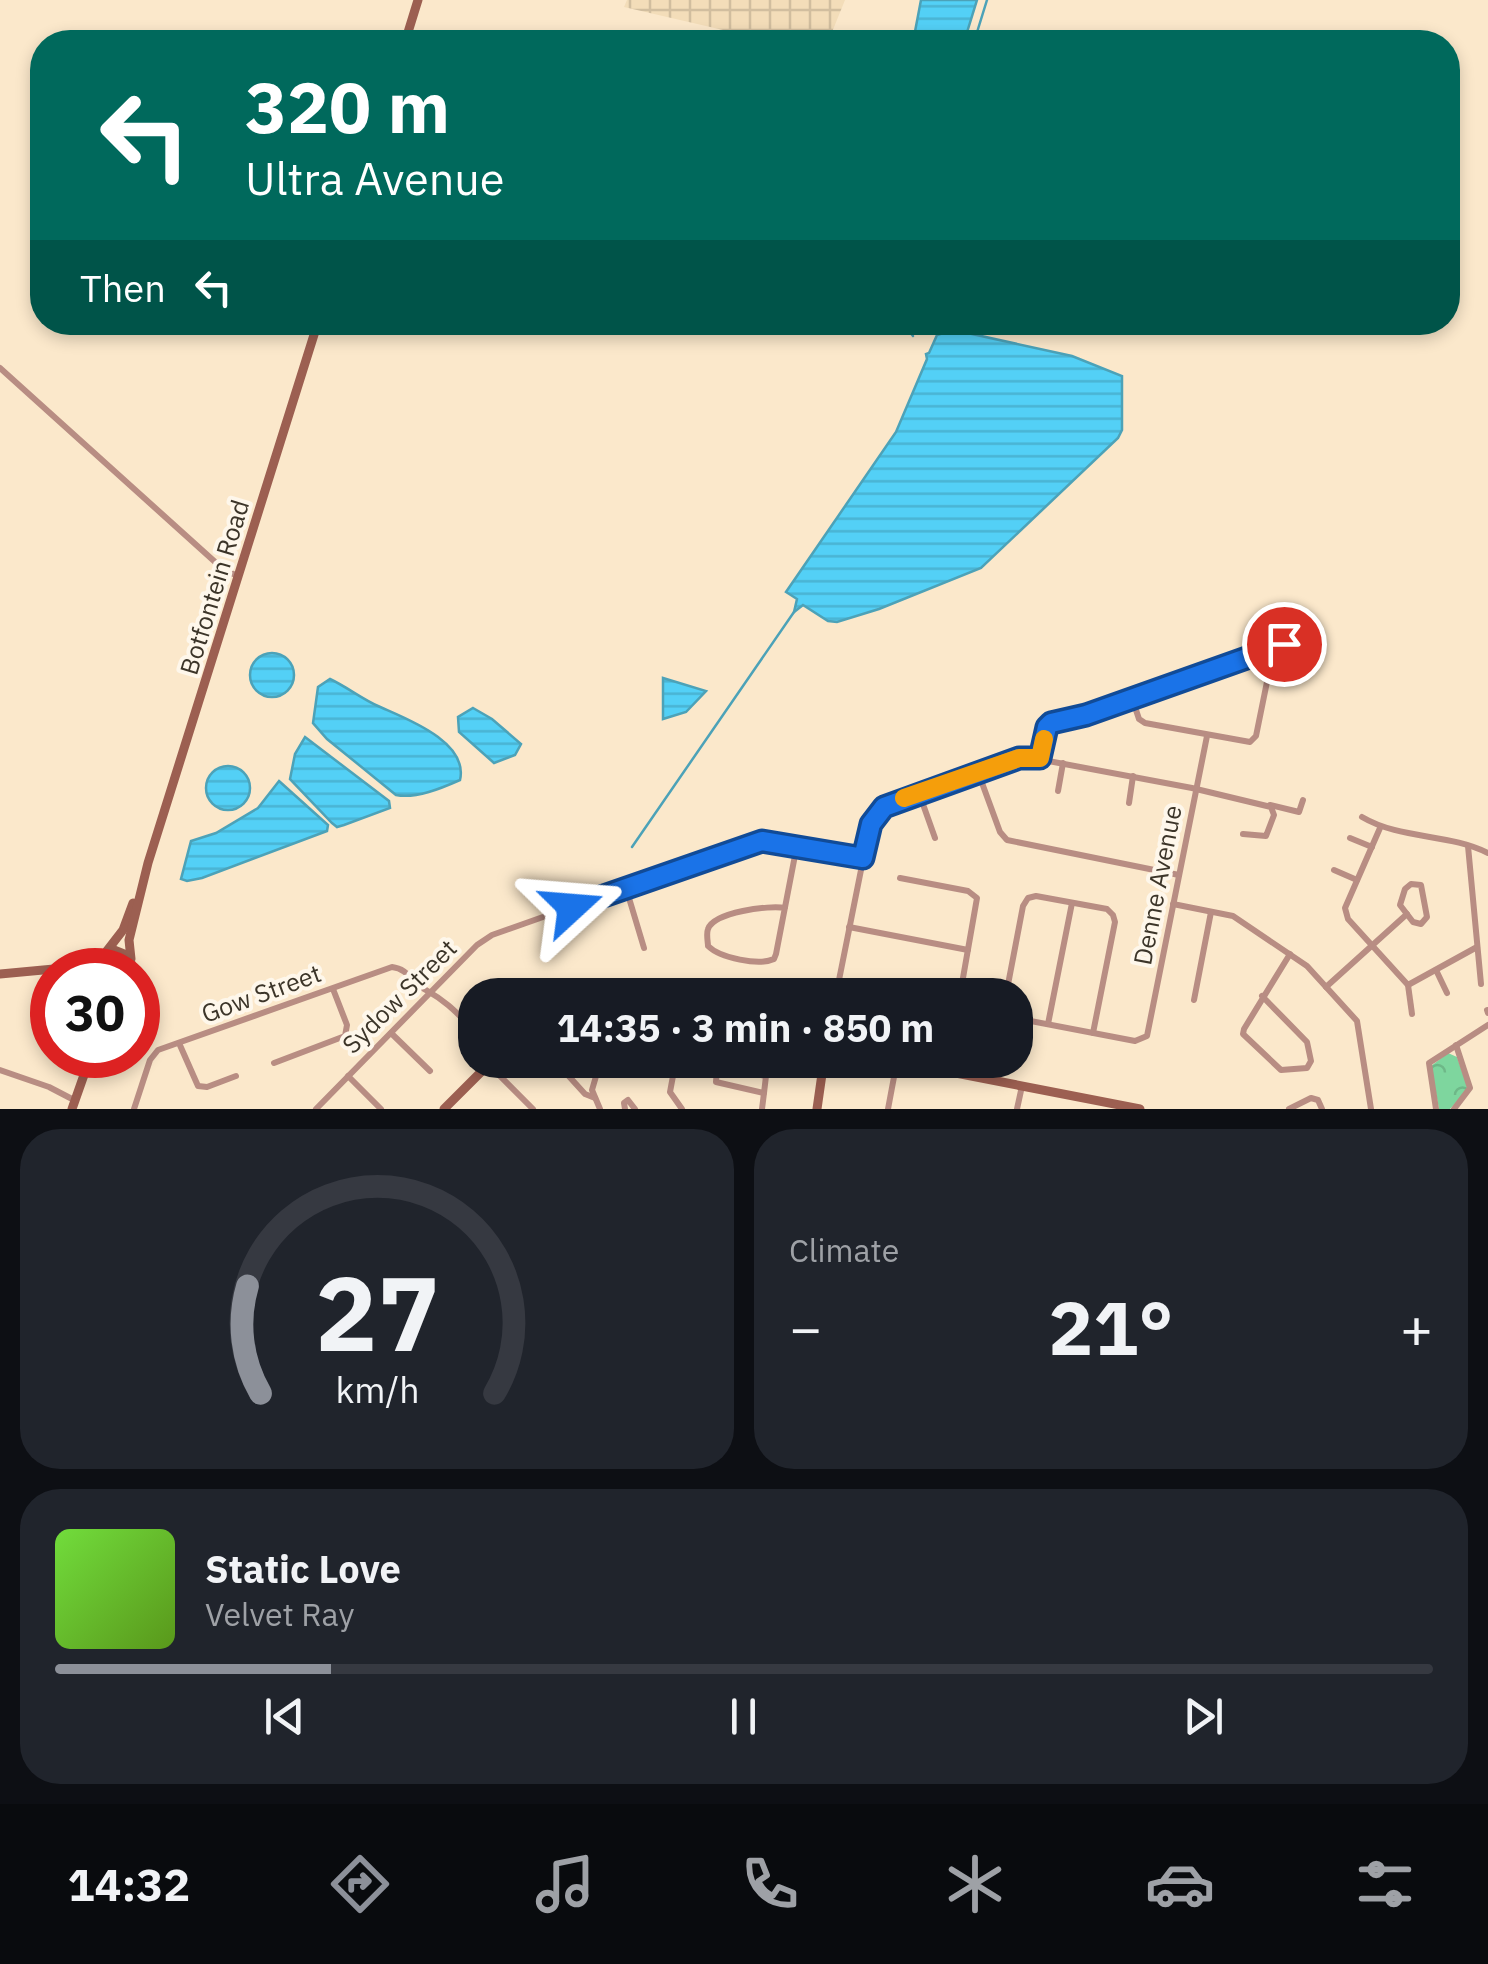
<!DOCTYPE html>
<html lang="en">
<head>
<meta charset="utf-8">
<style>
  :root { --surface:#171b24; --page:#20242c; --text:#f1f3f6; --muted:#9ea1a6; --line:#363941; --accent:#8c9099 }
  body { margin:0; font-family:"IBM Plex Sans",sans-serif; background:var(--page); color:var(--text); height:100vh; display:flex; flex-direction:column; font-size:38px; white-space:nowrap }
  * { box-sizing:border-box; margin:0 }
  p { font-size:32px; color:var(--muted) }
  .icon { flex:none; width:55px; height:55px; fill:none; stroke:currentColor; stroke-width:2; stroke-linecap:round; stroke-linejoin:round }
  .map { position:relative; height:1109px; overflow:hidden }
  .side { display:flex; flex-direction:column; gap:20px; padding:20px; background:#0d0f14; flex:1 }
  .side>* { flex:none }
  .top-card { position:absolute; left:30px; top:30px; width:1430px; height:305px; border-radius:40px; box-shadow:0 5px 15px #0003; background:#00695c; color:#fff; overflow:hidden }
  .speed { position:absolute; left:30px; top:948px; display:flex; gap:20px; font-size:50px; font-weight:700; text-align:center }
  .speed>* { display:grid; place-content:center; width:130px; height:130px; border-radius:50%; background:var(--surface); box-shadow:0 5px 15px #0003; line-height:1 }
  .speed .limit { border:15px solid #d22; background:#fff; color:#111 }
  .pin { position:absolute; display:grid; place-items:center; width:85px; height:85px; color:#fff; margin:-42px; border:5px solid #fff; border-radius:50%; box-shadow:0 2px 10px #0007 }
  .me { position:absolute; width:110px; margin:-55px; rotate:71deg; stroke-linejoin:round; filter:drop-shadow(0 0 8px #0008) }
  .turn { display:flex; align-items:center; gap:35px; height:210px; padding:0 50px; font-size:45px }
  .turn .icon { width:130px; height:130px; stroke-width:2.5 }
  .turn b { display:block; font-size:70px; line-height:85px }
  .then { display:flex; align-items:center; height:95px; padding:0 50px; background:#0003; gap:20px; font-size:38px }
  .big { font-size:75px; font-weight:800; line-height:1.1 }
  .side .card { flex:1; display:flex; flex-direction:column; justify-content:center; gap:15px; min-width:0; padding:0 35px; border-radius:40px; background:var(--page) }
  .side .dial { align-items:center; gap:0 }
  .dial svg { height:260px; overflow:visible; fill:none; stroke:var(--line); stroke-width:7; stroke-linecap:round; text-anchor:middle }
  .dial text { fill:var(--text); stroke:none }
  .song { display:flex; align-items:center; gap:30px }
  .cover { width:120px; height:120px; border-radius:15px; background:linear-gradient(135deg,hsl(100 70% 55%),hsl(90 70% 35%)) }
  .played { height:10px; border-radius:5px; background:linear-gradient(90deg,var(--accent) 20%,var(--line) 20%) }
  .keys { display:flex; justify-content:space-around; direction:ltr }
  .heat { display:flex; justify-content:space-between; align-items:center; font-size:55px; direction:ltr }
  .side .tiles { flex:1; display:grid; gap:20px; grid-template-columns:1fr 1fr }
  .card:last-child { grid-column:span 2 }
  .trip { position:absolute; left:458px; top:978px; width:575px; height:100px; border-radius:40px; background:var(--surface); box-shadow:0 5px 15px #0003; font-weight:800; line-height:100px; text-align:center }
  .tab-bar { display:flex; height:160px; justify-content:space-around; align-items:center; background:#090b0e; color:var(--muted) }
  .tab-bar .icon { width:70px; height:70px }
  .tab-bar .active { color:var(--accent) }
  .tab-bar b { font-size:45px; color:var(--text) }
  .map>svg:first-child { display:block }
  .industrial { fill:url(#industrial-grid) }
  .park { fill:url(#park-crowns) }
  .water { fill:url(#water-rules); stroke:#4ca2b8; stroke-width:2.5 }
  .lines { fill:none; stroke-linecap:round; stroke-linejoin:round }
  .stream { stroke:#4ca2b8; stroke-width:2.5 }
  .street { stroke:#b88d83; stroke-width:6 }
  .secondary { stroke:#9c5f51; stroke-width:9 }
  .route-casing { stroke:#114b97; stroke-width:25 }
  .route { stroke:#1a73e8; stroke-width:18 }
  .slow { stroke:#f59e0b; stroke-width:18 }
  .labels { text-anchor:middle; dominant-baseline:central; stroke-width:8; stroke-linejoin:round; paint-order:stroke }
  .street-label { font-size:25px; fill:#3c3529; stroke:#fef7eb }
</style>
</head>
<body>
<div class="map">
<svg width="1488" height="1109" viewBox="0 0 1488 1109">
  <defs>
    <pattern id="industrial-grid" width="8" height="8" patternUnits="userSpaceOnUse" patternTransform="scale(2.5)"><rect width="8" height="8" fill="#f3ddb9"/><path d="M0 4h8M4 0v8" fill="none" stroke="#d1be9f"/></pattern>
    <pattern id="park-crowns" width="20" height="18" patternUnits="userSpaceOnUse" patternTransform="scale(2.5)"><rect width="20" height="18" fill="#7ed69e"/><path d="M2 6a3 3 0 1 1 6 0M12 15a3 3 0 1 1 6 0" fill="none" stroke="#6eb888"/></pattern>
    <pattern id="water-rules" width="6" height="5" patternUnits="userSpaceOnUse" patternTransform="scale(2.5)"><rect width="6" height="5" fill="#53d0f6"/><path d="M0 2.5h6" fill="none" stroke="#49b3d3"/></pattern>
  </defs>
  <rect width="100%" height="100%" fill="#fbe8cb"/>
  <path class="industrial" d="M627,0H845L828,42H775L624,7Z"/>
  <path class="park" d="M1448,1053L1457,1057L1468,1089L1450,1109H1439L1431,1066Z"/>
  <g class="water">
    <path d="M921,0H977L964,42H913Z"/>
    <path d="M954,330L1072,356L1122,376V430L1118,438L981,568L879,609L837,622L828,621L803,605L794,612L797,599L786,592L896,432L927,359L926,354L929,353L937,335Z"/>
    <circle cx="272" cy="675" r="22"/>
    <path d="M663,678L706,691L686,712L663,719Z"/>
    <path d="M330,679C347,687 362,699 378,706C404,718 469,741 460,780C442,788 416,799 396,795L327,739L313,723L318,687Z"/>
    <path d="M473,708L492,719L521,744L515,755L494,763L459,732L458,717Z"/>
    <path d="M305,737L389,801L390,808L344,825L337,827L332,823L290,779L295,754Z"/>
    <circle cx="228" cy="788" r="22"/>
    <path d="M279,781L328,825L327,831L202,878L187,881L181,879L191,841L216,833L258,808Z"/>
  </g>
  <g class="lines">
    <g class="stream">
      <path d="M974,42L987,0"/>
      <path d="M902,322L913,336"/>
      <path d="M632,847L794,612"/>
    </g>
    <g class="street">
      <path d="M0,368L224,570L238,576"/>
      <path d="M1267,656L1284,643"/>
      <path d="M1041,758L1047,727L1051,723L1086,715L1255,655L1267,656L1271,662L1256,736L1250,742L1145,723L1139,719L1132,698"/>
      <path d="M978,772L1000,832L1007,840L1179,875"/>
      <path d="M1058,791L1063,763"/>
      <path d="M919,793L935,838"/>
      <path d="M1129,803L1133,776"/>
      <path d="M1270,805L1299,812L1303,800"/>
      <path d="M1362,817C1401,840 1449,833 1488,853"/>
      <path d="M1380,828L1345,908L1348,919L1408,985L1477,947"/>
      <path d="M1350,838L1372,847"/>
      <path d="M1468,846L1481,984"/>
      <path d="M1334,870L1357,880"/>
      <path d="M900,878L968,891L977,898L960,995"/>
      <path d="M1411,884L1421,885L1427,917L1421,924L1413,922L1400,905L1405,889Z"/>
      <path d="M626,888L644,948"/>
      <path d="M1173,904L1233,916L1307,966L1357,1021L1371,1109"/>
      <path d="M785,908C769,905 714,912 708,929C706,934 708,942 708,946C720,958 759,966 774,959L776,954L797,845"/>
      <path d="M849,927L968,950"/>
      <path d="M1436,970L1447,993"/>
      <path d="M1408,985L1412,1014"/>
      <path d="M1326,987L1407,914"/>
      <path d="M879,991L898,995"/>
      <path d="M836,995L869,830L877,814L894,802L1027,757L1192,788L1271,807L1274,815L1266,836L1243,834"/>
      <path d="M1006,995L1023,906L1028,898L1036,896L1107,909L1113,915L1115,922L1093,1033"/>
      <path d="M1262,996L1307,1042L1311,1061L1307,1068L1281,1070L1243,1034L1244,1029L1290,954"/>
      <path d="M1194,1000L1211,912"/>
      <path d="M1487,1010L1488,1013"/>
      <path d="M1015,1018L1135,1041L1147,1036L1207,736"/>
      <path d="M1048,1024L1072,903"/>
      <path d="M391,1033L430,1071"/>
      <path d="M179,1043L198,1086L207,1087L236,1076"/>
      <path d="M662,1060L676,1063"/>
      <path d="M676,1060L670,1092L682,1109"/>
      <path d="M274,1063L345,1036L347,1025L333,989"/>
      <path d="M488,1064L533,1109"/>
      <path d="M721,1066L766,1076L764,1093L716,1082L717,1069Z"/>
      <path d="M0,1070L49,1087L74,1100"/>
      <path d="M348,1076L381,1109"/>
      <path d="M595,1098L585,1094L565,1072L598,1060L604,1062"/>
      <path d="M134,1109L150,1060L158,1050L392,967C409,969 412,983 426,990C447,1002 455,1011 472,1028"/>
      <path d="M316,1109L477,945L492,935L755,842H783L863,858"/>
      <path d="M600,1109L592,1090L599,1066L610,1060"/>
      <path d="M625,1109L624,1103L628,1100L635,1109"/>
      <path d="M762,1109L764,1093"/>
      <path d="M888,1109L897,1061"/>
      <path d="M1017,1109L1022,1086"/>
      <path d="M1289,1109L1311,1098L1318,1100L1322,1109"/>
      <path d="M1436,1109L1429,1063L1488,1025"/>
      <path d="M1454,1109L1470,1088L1456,1045"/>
    </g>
    <g class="secondary">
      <path d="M405,42L418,0"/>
      <path d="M106,952L123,930L133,903"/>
      <path d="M131,959L129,940L148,863L318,322"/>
      <path d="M97,970L101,956L114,950L129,956L133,970"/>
      <path d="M0,974L86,966L101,956"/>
      <path d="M889,1060L1140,1109"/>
      <path d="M72,1109L91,1055"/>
      <path d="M444,1109L493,1060"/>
      <path d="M817,1109L824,1060"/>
    </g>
  </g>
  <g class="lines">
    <defs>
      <path id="route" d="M572,907L762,841L863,858L871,824L884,807L1019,758H1040L1047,727L1051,723L1086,715L1255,655L1267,656L1284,644"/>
    </defs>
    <use href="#route" class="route-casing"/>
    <use href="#route" class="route"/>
    <path class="slow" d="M904,798L1019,758H1040L1044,739"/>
  </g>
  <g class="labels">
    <g class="street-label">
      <text transform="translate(214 587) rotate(-73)">Botfontein Road</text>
      <text transform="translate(1157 885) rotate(-79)">Denne Avenue</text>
      <text transform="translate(261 993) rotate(-20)">Gow Street</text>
      <text transform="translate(399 996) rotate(-45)">Sydow Street</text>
    </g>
  </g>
</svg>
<div class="speed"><div class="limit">30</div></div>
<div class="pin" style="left:1284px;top:644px;background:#d93025"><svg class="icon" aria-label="arrive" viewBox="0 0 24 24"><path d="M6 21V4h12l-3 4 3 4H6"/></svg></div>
<svg class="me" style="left:572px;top:907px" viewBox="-20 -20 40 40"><path d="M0-17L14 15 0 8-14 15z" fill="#1a73e8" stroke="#fff" stroke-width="4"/></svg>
<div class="trip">14:35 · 3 min · 850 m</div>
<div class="top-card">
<div class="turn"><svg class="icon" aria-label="left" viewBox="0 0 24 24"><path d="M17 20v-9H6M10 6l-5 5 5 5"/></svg><div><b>320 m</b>Ultra Avenue</div></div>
<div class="then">Then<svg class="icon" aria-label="left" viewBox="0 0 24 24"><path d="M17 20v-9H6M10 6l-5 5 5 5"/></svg></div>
</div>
</div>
<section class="side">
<div class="tiles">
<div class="card dial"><svg viewBox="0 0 100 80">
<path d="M14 69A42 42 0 1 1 86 69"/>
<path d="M14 69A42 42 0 0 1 10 36" stroke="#8c9099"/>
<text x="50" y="56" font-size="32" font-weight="700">27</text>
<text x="50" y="72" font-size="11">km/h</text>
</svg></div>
<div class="card"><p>Climate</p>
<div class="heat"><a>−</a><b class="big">21°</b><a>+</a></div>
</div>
<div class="card">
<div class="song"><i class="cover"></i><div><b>Static Love</b><p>Velvet Ray</p></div></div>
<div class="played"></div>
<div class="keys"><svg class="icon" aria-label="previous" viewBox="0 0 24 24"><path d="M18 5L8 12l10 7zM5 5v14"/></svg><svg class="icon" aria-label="pause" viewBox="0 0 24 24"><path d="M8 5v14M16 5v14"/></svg><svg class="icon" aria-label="next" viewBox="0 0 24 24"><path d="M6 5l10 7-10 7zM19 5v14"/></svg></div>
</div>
</div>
</section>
<nav class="tab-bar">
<b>14:32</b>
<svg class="icon active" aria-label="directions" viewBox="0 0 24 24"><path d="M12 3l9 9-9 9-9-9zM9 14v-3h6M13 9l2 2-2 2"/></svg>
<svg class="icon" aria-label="music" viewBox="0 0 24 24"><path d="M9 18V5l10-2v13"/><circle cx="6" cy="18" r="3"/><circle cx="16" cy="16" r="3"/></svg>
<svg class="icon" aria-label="phone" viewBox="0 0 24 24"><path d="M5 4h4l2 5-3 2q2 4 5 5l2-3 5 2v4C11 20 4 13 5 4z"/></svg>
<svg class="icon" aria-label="climate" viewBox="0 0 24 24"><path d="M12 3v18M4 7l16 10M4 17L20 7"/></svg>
<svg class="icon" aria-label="car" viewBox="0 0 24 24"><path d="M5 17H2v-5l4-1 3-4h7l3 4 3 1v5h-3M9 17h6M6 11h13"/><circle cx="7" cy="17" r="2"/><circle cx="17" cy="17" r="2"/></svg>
<svg class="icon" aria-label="filters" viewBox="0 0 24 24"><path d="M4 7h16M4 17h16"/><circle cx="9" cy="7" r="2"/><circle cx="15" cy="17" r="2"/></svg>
</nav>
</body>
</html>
